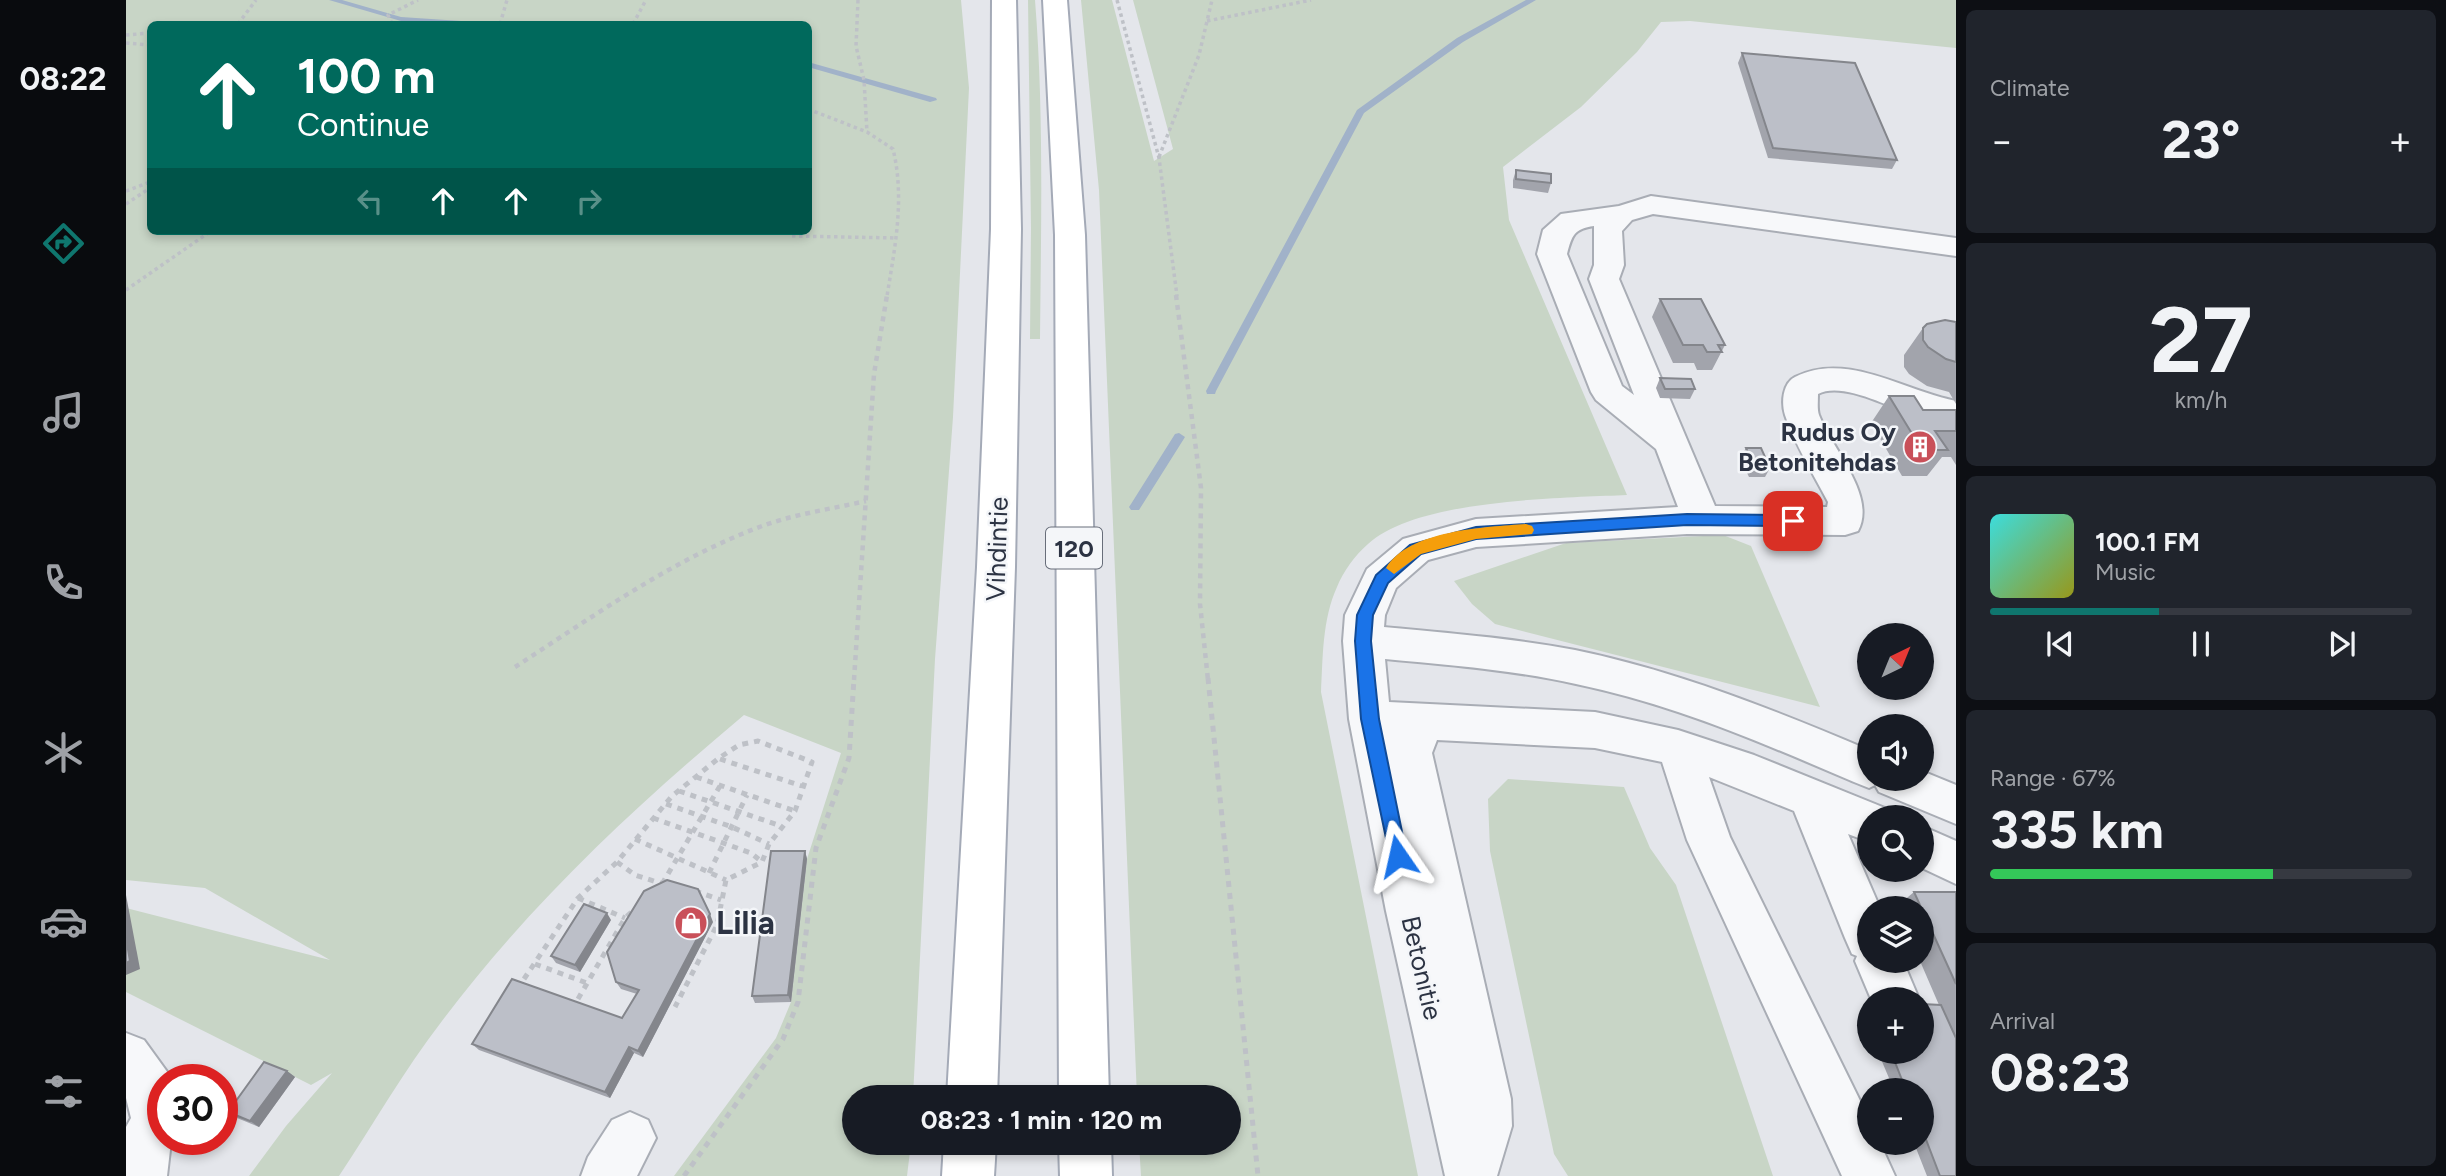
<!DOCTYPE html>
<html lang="en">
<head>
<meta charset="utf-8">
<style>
  :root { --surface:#171b24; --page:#20242c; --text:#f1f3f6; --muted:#9ea1a6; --line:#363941; --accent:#0f766e }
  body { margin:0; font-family:Figtree,sans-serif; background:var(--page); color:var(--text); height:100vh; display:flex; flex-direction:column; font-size:26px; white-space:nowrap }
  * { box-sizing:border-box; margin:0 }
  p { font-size:23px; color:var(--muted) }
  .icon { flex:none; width:38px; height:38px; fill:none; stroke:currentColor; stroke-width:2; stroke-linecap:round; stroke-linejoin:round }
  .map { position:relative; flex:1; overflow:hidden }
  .drawer { display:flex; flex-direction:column; gap:10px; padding:10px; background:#0d0f14; width:490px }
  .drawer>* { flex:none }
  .banner { position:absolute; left:21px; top:21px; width:665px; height:214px; border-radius:10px; box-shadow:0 4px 10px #0003; background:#00695c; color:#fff; overflow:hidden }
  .needle { width:46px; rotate:43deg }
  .controls { position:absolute; left:1731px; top:623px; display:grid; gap:14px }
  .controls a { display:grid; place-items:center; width:77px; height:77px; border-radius:50%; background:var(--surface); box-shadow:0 4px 10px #0003; font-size:35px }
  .speed { position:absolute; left:21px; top:1064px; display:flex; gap:14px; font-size:35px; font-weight:700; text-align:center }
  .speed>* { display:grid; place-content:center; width:91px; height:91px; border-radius:50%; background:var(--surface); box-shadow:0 4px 10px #0003; line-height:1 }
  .speed .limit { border:10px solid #d22; background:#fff; color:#111 }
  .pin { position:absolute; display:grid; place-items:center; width:60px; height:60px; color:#fff; margin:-30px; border-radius:14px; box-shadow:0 4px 10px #0006 }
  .me { position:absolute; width:77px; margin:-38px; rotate:349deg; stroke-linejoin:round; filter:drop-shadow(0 0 5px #0008) }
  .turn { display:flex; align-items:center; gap:24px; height:147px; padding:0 35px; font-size:32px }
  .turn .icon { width:91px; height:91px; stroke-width:2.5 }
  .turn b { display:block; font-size:49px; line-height:60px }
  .lanes { display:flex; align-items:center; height:66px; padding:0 35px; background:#0003; justify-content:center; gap:35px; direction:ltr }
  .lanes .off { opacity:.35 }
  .big { font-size:52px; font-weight:700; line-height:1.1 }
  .drawer .tile { flex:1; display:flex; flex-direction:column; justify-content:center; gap:10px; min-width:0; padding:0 24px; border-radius:10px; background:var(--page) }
  .drawer .dial { align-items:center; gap:0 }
  .dial b { font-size:91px; line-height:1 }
  .song { display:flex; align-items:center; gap:21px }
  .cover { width:84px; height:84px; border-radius:10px; background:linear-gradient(135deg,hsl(180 70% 55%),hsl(60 70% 35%)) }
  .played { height:7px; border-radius:4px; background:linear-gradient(90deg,var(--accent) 40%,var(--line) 40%) }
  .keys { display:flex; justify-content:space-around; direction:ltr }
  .heat { display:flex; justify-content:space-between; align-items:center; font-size:38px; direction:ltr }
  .charge { height:10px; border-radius:5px; background:linear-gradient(90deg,#34c759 67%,var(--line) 0) }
  .trip { position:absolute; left:716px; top:1085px; width:399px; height:70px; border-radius:35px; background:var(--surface); box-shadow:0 4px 10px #0003; font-weight:700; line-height:70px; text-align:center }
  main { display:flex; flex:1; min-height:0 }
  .menu { display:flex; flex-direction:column; width:126px; justify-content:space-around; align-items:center; background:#090b0e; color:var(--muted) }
  .menu .icon { width:49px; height:49px }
  .menu .on { color:var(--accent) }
  .menu b { font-size:32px; color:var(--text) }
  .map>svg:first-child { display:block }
  .green { fill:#c8d5c6; fill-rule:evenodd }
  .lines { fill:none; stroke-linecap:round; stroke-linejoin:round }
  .stream { fill:#a1b2c9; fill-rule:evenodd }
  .minor-casing { stroke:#a9adb5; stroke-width:4 }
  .major-casing { stroke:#a4aab7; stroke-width:4 }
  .path-far2 { stroke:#bec1c7; stroke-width:3.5; stroke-dasharray:3.5 3.5; stroke-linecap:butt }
  .path-far1 { stroke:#bec1c7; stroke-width:4.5; stroke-dasharray:5 5; stroke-linecap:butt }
  .path { stroke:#bec1c7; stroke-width:5; stroke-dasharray:6 6; stroke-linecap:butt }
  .minor { fill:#f7f8fa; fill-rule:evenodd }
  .major { fill:#fff; fill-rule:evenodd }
  .wall { fill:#a2a4ac }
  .shaded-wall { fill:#84868c }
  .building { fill:#bcbfc8; stroke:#84868c; stroke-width:2 }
  .route { fill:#1a73e8; stroke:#114b97; stroke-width:2 }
  .slow { fill:#f59e0b }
  .labels { text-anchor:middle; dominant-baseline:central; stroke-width:5; stroke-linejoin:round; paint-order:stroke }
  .shield { fill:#f4f6f9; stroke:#686e7a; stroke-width:2 }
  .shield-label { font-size:24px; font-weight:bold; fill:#2c3343 }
  .poi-label { font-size:26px; font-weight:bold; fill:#2c3343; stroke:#f4f6f9; text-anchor:end }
  .street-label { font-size:26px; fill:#2c3343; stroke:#f4f6f9 }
  .near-poi-label { font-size:32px; font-weight:bold; fill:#2c3343; stroke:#f4f6f9; text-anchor:start }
</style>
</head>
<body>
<main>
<nav class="menu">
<b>08:22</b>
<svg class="icon on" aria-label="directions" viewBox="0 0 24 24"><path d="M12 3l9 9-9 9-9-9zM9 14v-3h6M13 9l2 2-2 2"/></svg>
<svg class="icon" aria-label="music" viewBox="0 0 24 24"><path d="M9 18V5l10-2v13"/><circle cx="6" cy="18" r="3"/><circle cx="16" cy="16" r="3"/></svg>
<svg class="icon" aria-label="phone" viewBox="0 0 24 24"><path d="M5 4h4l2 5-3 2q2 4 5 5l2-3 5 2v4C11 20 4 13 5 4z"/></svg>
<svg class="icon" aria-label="climate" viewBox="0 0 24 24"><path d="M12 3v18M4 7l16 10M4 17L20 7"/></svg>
<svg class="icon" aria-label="car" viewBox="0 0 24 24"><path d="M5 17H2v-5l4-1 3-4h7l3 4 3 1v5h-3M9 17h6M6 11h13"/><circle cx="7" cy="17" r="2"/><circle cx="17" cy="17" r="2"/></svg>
<svg class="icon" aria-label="filters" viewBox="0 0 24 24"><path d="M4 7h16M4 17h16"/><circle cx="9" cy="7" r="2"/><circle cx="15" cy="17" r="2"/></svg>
</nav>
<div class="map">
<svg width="1830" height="1176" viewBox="0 0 1830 1176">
  <rect width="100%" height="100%" fill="#e4e6eb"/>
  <g class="green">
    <path d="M0,0H835L843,88L827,417L809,659L787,1097H728V1143H785L781,1176H548L650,1038L665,1002L681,859L715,753L618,715C507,808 403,905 316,1021C278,1070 247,1125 213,1176H123L160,1126L206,1073L185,1085L0,992V908L204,960L79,888L0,880ZM24,24H682V231H24Z"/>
    <path d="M902,0H909C918,112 915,226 914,339H904L905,228Z"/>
    <path d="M955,0H986L1028,161L1047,149L1007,0H1830V48L1564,21L1535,22L1511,52L1455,107L1377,167L1383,220L1501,495C1435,498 1291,499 1242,544C1229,555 1217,572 1211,587C1196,620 1197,658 1195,692L1292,1176H1015L1013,1143H1102V1097H1011L973,190Z"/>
    <path d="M1597,535L1625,546L1694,707L1369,624L1346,604L1328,581L1440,543Z"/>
    <path d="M1382,779L1498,787L1524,848L1550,885L1647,1176H1442L1428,1154L1364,851L1362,799Z"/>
  </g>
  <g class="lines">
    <g class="stream">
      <path d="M203,0H216L275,17L350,22L354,24H322L275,21Z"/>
      <path d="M1400,0H1410L1337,42L1238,113L1090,391L1089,394H1081L1080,391L1231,110L1331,38Z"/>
      <path d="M682,62L810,98L811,100L804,102L682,67Z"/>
      <path d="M1053,433L1059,437L1013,510H1005L1003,507L1005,504L1049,434Z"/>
    </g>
    <defs>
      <g id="minor">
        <path d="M1525,196L1830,238V256L1527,214L1506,220L1496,231L1498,265L1493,279L1589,506L1701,507L1702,502C1688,475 1668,443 1659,415C1655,402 1657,383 1669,377C1721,351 1778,391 1830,401V425C1816,422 1801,420 1787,415C1763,407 1716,381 1692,394C1692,401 1691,409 1693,415C1706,449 1751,496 1732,531L1719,535L1561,534L1350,547L1302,560L1270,588L1259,615L1258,627C1322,633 1386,638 1449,650C1551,671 1648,710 1743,750V779H1796V771L1830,785V824L1753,792L1749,785L1743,788L1728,782C1637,743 1547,704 1450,684C1387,670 1323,665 1259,659L1263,702L1469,712L1552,730L1628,755L1759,808L1763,817H1743V842L1722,834L1754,908H1743V961H1777L1793,999H1745L1729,961L1731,956L1726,954L1719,938L1668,811L1583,777L1604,837L1743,1119V1143H1754L1769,1176H1716L1561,840L1536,762L1469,748L1311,740L1306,753L1385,1099L1386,1126L1371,1176H1319L1260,911L1223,719L1217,641L1219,615L1241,569L1277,539L1350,519L1552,507L1530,449L1470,400L1465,392L1411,254L1417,230L1435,214L1493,206ZM1468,226V265L1463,279L1508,395L1496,386L1441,254C1446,235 1448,229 1468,226Z"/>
        <path d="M1796,826L1830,841V884L1796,868Z"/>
        <path d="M0,1033L18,1040L47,1080H37V1139H49L44,1150L41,1176H0V1127L5,1118L0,1098Z"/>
        <path d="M504,1112L522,1120L530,1138L511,1176H455L462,1157L486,1120Z"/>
      </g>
      <g id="major">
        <path d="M866,0H890L895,229L889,567L871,1097H821L851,567L865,229Z"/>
        <path d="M917,0H941L959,235L983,1097H933L929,235Z"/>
        <path d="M818,1143H870L868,1176H816Z"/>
        <path d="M933,1143H985L986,1176H934Z"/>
      </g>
    </defs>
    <use href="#minor" class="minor-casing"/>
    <use href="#major" class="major-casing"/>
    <g class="path-far2">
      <path d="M732,0L730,46L738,80L741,132"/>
      <path d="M991,0L1033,158L1051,296"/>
      <path d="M1081,21L1185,0"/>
      <path d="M112,24L130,0"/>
      <path d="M266,24L262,15L292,0"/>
      <path d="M374,24L381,0"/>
      <path d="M507,24L520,0"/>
      <path d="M0,35L24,33"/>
      <path d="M0,43L24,45"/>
      <path d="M682,109L741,132L767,149C779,198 769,247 761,296"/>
      <path d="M1033,157L1073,55L1086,0"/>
      <path d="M0,191L24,182"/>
      <path d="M0,204L24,188"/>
      <path d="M666,236L771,238"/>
      <path d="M0,290L85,231"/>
    </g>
    <g class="path-far1">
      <path d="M1050,295L1075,488L1074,604L1082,680"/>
      <path d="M389,667C468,616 547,559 636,526C669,514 705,509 740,501"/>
      <path d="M728,680L748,374L761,295"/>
    </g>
    <g class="path">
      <path d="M1082,678L1132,1176"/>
      <path d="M594,759L676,786"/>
      <path d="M570,777L669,811"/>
      <path d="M553,791L655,826"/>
      <path d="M540,804L606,827L643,844"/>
      <path d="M527,818L625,853L636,862"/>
      <path d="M509,839L600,880"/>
      <path d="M491,862L509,875L537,884"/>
      <path d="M583,873L621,795"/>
      <path d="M536,884L594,786"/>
      <path d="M569,891L595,900"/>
      <path d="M452,898L499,918"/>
      <path d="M409,964L461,983"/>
      <path d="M398,979L452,898L491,862L546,796L593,758L613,745L632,741L686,762L669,811L643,844L636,862L600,880L591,925L549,1007"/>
      <path d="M452,999L499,918L509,909"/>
      <path d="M558,1176L657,1039L672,1002L690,848L723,758L728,678"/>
    </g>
    <use href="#minor" class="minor"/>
    <use href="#major" class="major"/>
  </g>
  <g class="wall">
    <path d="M1616,53L1771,160L1766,169L1642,158L1612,63Z"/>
    <path d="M1390,170L1425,183L1422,193L1387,188V180Z"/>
    <path d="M1534,299L1599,345L1586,370H1571L1568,363H1547L1526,317Z"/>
    <path d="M1830,322V404L1823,392L1801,386L1783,374L1778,367V355L1797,328Z"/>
    <path d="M1534,378L1569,389L1564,399L1534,398L1530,388Z"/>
    <path d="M1763,396L1797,410H1830V465L1825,457H1816L1801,476H1776L1745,423Z"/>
    <path d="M1620,448L1644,468L1639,477H1623L1614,458Z"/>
    <path d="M679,851L681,859L665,1002L629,1003L626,996Z"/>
    <path d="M1788,892H1830V1176H1801L1788,1143H1796V1090H1768L1752,1052H1796L1813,1005L1794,961H1796V908H1771L1770,907Z"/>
    <path d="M485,920L454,972L430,963L425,956Z"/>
    <path d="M587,922L517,1057L508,1053L484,1098L353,1050L346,1044L496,1018L511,994L495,989L490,982Z"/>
    <path d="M1743,1006V1028L1736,1011Z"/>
    <path d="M161,1071L169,1077L133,1127L111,1118L102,1112Z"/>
  </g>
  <g class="shaded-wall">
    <path d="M679,851L681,859L665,1002L662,995Z"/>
    <path d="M0,895L14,969L0,975Z"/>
    <path d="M481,913L485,920L454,972L449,965Z"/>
    <path d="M584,914L587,922L517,1057L512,1051Z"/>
    <path d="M503,1047L508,1053L484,1098L479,1092Z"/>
    <path d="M161,1071L169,1077L133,1127L124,1121Z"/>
  </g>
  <g class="building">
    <path d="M1616,53L1729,63L1771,160L1647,148Z"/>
    <path d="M1390,170L1425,174V183L1390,179Z"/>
    <path d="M1534,299H1575L1599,345H1592L1596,352H1581L1577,345H1557Z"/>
    <path d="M1819,320L1830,322V362L1820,359L1802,347L1797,340V328L1801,324Z"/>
    <path d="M1534,378L1565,379L1569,389H1539Z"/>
    <path d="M1763,396H1788L1797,410H1830V431H1809L1822,450H1796Z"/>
    <path d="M1620,448H1635L1644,468H1629Z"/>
    <path d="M645,851H679L662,995L626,996Z"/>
    <path d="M541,880L572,889L584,914L512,1051L503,1047L479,1092L346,1044L386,979L496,1018L513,990L490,982L481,952L518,891Z"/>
    <path d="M1788,892H1830V984Z"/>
    <path d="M458,904L481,913L449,965L425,956Z"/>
    <path d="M0,938L4,961L0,963Z"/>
    <path d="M1796,1004L1815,1005L1830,1038V1176H1814L1796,1129V1090H1780L1765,1052H1796Z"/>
    <path d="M138,1062L161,1071L124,1121L102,1112Z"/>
  </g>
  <path class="route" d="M1561,514L1667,515L1674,521L1667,526L1561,525L1350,539L1295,554L1262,583L1247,615L1245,641L1253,719L1281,856L1278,862L1272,864L1265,862L1235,719L1229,641L1231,615L1250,575L1284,545L1350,527Z"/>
  <path class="slow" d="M1400,524L1406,526L1408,530L1406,534L1350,539L1295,554L1268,574L1260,568C1283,530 1359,527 1400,524Z"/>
  <defs>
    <symbol id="building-disc" viewBox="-11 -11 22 22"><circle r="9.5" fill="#c95059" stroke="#f4f6f9"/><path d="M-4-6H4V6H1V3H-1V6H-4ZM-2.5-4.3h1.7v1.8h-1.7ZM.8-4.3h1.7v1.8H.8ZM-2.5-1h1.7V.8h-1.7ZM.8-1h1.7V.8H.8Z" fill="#fff"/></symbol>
    <symbol id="shop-disc" viewBox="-11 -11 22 22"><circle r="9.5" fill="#c95059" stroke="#f4f6f9"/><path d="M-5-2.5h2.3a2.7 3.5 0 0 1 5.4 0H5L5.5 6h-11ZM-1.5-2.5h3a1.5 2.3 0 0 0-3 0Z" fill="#fff"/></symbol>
  </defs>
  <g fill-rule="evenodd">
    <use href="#building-disc" x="1775" y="428" width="38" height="38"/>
    <use href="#shop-disc" x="546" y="904" width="38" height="38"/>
  </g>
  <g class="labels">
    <rect class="shield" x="920" y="527.5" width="56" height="41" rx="5"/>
    <g class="shield-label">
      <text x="948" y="548">120</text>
    </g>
    <g class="poi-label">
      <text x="1770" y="432">Rudus Oy<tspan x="1770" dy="30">Betonitehdas</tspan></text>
    </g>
    <g class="street-label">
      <text transform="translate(871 549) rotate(-88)">Vihdintie</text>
      <text transform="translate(1296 968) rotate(77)">Betonitie</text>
    </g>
    <g class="near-poi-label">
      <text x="590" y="923">Lilia</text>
    </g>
  </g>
</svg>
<div class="controls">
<a><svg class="needle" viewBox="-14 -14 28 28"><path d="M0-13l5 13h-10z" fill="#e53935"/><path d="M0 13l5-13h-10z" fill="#9ea1a6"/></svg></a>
<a><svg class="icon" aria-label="sound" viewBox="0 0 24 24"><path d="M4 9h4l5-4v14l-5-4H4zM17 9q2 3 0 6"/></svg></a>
<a><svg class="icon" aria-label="search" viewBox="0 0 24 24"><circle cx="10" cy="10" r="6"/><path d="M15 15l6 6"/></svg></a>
<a><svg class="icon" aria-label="layers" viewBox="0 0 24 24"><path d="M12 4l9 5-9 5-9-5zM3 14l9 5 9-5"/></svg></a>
<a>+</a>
<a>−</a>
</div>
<div class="speed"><div class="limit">30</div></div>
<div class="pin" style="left:1667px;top:521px;background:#d93025"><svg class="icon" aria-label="arrive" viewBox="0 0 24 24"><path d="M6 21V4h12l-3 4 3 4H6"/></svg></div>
<svg class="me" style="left:1272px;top:856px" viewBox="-20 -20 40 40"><path d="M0-17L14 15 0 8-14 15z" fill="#1a73e8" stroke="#fff" stroke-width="4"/></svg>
<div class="trip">08:23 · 1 min · 120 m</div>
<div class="banner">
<div class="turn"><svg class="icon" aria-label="ahead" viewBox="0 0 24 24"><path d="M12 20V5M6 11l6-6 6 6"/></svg><div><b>100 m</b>Continue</div></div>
<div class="lanes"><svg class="icon off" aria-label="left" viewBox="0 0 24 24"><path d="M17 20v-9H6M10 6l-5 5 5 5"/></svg><svg class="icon" aria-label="ahead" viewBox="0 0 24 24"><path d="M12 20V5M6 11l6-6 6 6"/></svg><svg class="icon" aria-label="ahead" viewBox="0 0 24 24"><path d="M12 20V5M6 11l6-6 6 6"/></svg><svg class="icon off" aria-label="right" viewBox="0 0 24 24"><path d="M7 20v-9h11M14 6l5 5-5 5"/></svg></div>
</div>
</div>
<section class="drawer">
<div class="tile"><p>Climate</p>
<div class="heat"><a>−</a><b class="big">23°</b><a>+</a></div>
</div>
<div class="tile dial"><b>27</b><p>km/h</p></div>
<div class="tile">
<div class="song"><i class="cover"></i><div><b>100.1 FM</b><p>Music</p></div></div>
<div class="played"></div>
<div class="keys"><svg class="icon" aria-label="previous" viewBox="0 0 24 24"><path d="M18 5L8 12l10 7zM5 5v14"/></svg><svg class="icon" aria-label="pause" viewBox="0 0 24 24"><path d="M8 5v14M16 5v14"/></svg><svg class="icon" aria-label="next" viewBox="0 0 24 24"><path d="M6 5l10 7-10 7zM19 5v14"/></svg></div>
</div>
<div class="tile"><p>Range · 67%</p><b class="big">335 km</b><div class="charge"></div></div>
<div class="tile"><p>Arrival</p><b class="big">08:23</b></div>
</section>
</main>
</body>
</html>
